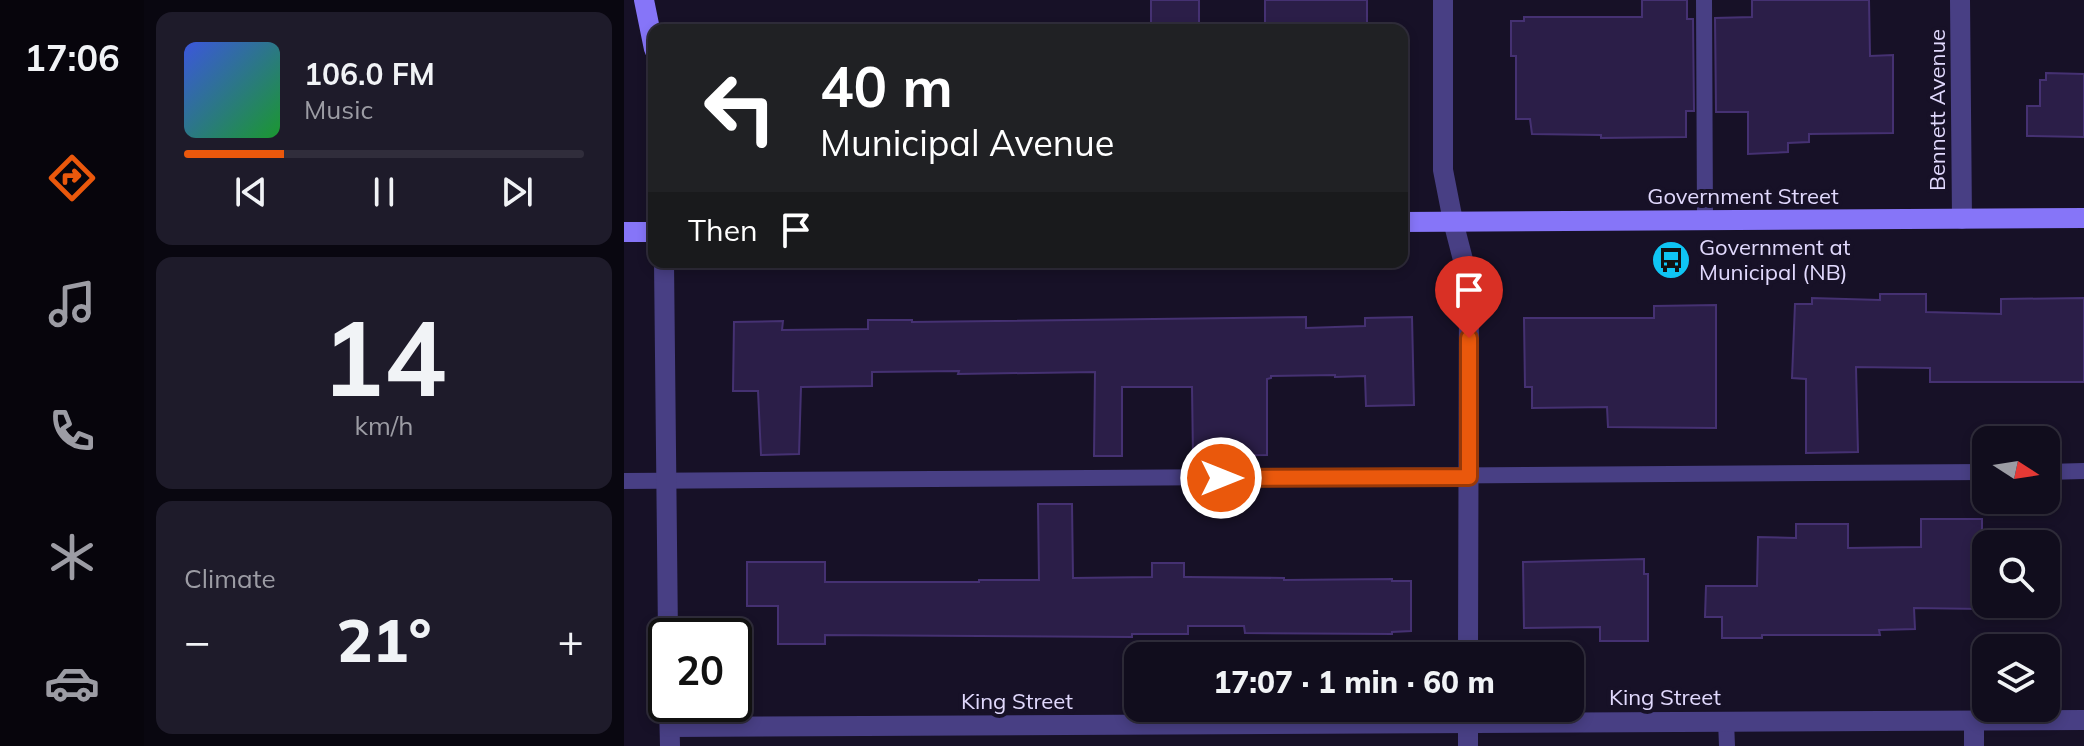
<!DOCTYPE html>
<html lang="en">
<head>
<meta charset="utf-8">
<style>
  :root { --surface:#110d1d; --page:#1e1b2a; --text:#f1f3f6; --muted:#9c9ca4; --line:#302d3b; --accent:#ea580c }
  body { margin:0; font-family:Mulish,sans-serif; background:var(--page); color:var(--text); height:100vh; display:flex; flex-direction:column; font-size:30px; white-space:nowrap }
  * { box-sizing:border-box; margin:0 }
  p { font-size:26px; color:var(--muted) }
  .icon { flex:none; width:44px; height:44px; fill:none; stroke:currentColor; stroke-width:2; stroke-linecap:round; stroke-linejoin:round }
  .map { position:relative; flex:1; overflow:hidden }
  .details { display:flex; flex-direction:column; gap:12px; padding:12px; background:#090710; width:480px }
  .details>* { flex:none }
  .guide { position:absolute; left:24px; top:24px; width:760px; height:244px; border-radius:16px; box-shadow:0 4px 12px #0003,0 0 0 2px var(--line); background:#202124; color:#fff; overflow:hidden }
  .needle { width:52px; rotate:102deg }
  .fabs { position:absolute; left:1348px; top:426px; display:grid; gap:16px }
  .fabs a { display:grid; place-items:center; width:88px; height:88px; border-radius:16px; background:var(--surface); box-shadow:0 4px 12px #0003,0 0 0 2px var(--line); font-size:40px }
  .speed { position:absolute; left:24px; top:618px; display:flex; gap:16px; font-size:40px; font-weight:700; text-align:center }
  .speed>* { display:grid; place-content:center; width:104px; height:104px; border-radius:50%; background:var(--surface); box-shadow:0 4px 12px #0003,0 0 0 2px var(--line); line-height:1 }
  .speed .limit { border:4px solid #111; border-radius:12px; background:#fff; color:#111 }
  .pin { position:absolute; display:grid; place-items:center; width:68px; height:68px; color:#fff; margin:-82px -34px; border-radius:50% 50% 50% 0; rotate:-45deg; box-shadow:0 0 8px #0007 }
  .pin .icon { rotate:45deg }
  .me { position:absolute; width:88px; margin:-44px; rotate:90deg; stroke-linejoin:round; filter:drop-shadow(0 0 6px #0008) }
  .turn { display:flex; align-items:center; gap:28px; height:168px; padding:0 40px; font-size:36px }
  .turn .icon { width:104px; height:104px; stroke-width:2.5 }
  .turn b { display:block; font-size:56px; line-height:68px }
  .then { display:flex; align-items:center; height:76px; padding:0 40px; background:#0003; gap:16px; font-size:30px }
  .big { font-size:60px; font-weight:800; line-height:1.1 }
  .details .tile { flex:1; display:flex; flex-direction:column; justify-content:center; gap:12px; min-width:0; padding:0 28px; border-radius:16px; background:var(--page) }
  .details .dial { align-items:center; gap:0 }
  .dial b { font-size:104px; line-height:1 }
  .song { display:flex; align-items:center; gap:24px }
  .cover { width:96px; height:96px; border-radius:12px; background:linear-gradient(135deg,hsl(230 70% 55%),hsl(130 70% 35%)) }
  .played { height:8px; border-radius:4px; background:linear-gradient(90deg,var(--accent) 25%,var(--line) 25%) }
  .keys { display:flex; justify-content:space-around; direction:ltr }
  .heat { display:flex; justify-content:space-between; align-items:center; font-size:44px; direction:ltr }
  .trip { position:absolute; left:500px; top:642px; width:460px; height:80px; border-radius:16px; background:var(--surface); box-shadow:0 4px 12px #0003,0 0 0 2px var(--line); font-weight:800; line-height:80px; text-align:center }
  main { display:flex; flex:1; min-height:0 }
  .dock { display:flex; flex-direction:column; width:144px; justify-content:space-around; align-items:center; background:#07050c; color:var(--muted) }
  .dock .icon { width:56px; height:56px }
  .dock .active { color:var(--accent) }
  .dock b { font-size:36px; color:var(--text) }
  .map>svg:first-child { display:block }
  .building { fill:#2b1e48; stroke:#453172; stroke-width:2 }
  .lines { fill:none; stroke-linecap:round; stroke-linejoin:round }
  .lane { stroke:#483f84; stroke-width:16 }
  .street { stroke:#483f84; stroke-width:20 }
  .secondary { stroke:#8675f8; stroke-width:20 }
  .route-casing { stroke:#983908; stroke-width:20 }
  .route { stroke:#ea580c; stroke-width:14 }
  .labels { text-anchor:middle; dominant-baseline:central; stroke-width:8; stroke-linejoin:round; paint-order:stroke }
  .street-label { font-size:22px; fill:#e1d9fd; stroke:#171127 }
  .poi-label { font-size:22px; fill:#e1d9fd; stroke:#171127; text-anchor:start }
</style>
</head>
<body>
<main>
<nav class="dock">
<b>17:06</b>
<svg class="icon active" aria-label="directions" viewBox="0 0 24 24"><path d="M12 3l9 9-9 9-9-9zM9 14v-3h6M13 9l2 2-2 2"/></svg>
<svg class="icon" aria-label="music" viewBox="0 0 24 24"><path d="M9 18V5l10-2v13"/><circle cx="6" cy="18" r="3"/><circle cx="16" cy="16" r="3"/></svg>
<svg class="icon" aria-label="phone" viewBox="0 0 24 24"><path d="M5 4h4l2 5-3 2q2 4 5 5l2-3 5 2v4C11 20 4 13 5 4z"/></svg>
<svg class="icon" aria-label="climate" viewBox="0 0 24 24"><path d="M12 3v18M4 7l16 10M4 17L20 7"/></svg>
<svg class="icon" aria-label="car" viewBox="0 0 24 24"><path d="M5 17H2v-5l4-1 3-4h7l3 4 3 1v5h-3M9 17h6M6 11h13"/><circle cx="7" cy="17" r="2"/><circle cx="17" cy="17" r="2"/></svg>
</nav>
<section class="details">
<div class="tile">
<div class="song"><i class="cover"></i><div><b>106.0 FM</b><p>Music</p></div></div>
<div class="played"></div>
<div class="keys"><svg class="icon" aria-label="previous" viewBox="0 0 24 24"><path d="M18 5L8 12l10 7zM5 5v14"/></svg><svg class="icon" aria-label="pause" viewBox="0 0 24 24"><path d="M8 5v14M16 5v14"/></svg><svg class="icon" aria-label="next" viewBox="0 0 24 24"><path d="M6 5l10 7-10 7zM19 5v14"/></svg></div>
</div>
<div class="tile dial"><b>14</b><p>km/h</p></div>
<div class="tile"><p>Climate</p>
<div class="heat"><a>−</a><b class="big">21°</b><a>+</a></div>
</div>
</section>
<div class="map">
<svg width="1460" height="746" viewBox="0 0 1460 746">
  <rect width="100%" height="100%" fill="#171127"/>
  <g class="building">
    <rect x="527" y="0" width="48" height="30"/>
    <rect x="641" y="0" width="102" height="30"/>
    <path d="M1018,0H1063V19H1069L1070,111H1062V137L977,138V135L908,134L906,119H892V56H887V21H900V17H1018Z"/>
    <path d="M1128,0H1245L1246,56L1269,55V133L1185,134V142L1164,143V152L1124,154V112H1092L1091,18L1128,17Z"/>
    <path d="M1422,73L1460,74V137L1403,136V106H1416V80H1422Z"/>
    <path d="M1256,294H1302V312L1377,314V299L1460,298V382H1306V368L1232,367L1234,452L1182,453V379L1168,378L1171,304H1188V298L1256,300Z"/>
    <path d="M1092,305V428L984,427L983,407L908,408V387H901L900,318H1030V306Z"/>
    <path d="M682,317V328L741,326V318L788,317L790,405L742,406L741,376L711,377V375L647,376V378L643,379V455L569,456L568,387H498V456H470L471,372L334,374L335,371L248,372V386L177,387L175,454L137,455L134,391H109L110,322L159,321L158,330L244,329V320H288V322Z"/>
    <path d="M414,504H448L449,578L528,577V563H560V577H564L660,578V580L768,579V581H787V631L768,632V634L621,633L620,626H564V634H508V637L201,635V644H154V606H123V562H201V582H355V580H415Z"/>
    <path d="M1297,519H1358V609L1290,608L1291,629L1255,630L1256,635H1138V638H1098V617H1081L1082,586H1133L1134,537L1172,538V524H1224V548L1297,547Z"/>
    <path d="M1020,559V574H1024V641H976V627L900,628L899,562Z"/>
  </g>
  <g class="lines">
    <g class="lane">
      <path d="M1080,0L1081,220"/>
      <path d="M1422,472L1460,471"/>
      <path d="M0,481L1362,472"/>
      <path d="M1102,721L1103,746"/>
    </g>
    <g class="street">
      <path d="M819,0V170L829,221L845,283L844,656"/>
      <path d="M1336,0L1338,219"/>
      <path d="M40,262L44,636"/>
      <path d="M45,704L46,746"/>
      <path d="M1350,720V746"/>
      <path d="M46,727L1460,720"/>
      <path d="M844,746V708"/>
    </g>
    <g class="secondary">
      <path d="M20,0L30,49"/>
      <path d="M778,222L1460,218"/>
      <path d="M0,232H30"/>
    </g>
  </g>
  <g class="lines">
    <defs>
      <path id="route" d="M597,478L845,477V338"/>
    </defs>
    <use href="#route" class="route-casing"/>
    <use href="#route" class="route"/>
  </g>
  <defs>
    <symbol id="bus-disc" viewBox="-11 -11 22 22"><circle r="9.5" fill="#0fc5f4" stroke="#171127"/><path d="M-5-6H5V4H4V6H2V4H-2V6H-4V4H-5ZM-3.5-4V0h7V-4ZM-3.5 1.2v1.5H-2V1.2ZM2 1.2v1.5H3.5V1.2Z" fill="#111"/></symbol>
  </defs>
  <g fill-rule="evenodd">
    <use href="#bus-disc" x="1025" y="238" width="44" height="44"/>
  </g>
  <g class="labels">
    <g class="street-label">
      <text transform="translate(1313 110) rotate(-90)">Bennett Avenue</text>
      <text x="1119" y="196">Government Street</text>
      <text x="1041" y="697">King Street</text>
      <text x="393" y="701">King Street</text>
    </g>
    <g class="poi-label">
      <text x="1075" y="247">Government at<tspan x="1075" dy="25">Municipal (NB)</tspan></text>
    </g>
  </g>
</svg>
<div class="fabs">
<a><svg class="needle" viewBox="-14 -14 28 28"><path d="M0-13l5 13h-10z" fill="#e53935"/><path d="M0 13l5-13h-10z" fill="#9c9ca4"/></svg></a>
<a><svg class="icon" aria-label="search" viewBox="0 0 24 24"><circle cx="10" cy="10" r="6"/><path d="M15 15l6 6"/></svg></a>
<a><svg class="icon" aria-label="layers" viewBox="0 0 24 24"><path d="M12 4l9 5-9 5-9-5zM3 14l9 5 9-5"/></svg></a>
</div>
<div class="speed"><div class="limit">20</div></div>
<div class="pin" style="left:845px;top:338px;background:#d93025"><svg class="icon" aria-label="arrive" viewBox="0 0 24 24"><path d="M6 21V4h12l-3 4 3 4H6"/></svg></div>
<svg class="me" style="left:597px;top:478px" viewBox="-20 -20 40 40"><circle r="17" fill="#ea580c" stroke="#fff" stroke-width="3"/><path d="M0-11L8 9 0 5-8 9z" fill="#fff"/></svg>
<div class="trip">17:07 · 1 min · 60 m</div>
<div class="guide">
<div class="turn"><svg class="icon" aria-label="left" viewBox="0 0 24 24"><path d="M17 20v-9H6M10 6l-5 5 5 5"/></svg><div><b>40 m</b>Municipal Avenue</div></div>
<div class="then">Then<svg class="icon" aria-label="arrive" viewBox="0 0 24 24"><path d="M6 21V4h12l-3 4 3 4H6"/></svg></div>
</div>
</div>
</main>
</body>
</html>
